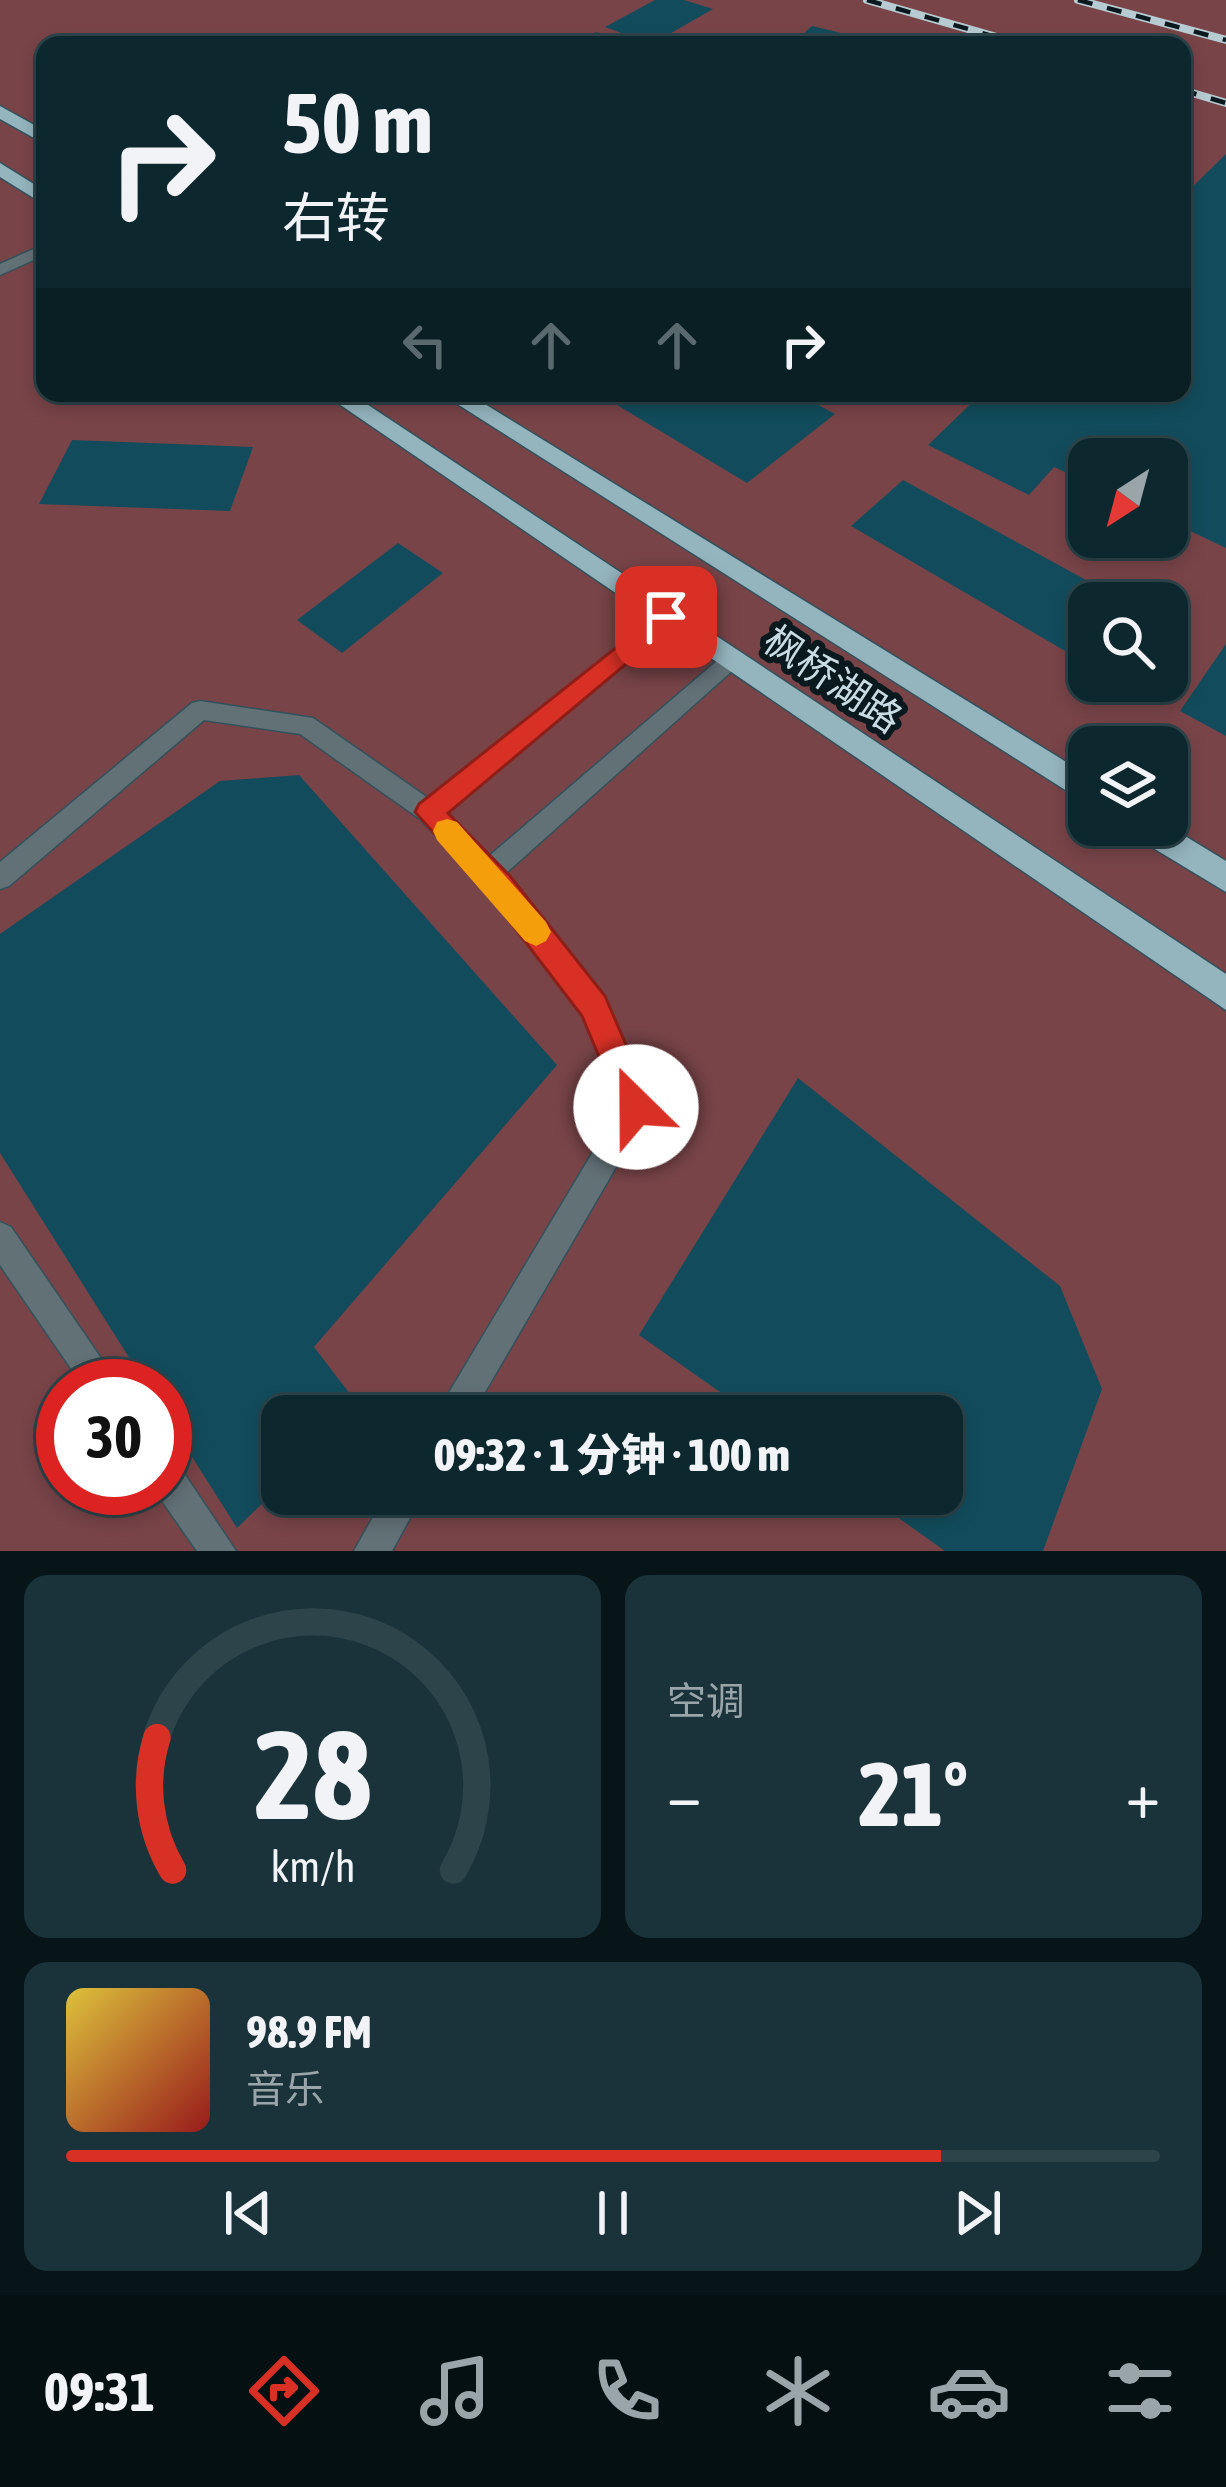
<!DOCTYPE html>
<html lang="zh">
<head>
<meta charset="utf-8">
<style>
  :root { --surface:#0c272e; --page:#1a333a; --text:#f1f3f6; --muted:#9aa5aa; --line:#2c444a; --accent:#d93025 }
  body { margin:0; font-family:"Asap Condensed","Noto Sans SC",sans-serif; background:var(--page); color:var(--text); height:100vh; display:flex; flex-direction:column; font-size:45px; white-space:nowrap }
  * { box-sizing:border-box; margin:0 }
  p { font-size:39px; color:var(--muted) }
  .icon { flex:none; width:66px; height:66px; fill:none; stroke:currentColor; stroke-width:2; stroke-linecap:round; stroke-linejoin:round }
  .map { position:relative; height:1551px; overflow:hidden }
  .sheet { display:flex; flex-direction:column; gap:24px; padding:24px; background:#071519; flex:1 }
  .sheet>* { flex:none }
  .banner { position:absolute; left:36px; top:36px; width:1155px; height:366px; border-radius:24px; box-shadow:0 6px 18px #0003,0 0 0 3px var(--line); background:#0c272e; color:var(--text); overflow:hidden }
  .needle { width:78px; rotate:216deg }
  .buttons { position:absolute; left:1068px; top:438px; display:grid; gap:24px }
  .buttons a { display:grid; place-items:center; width:120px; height:120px; border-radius:24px; background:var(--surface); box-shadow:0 6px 18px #0003,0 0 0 3px var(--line); font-size:60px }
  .speed { position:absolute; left:36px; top:1359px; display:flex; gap:24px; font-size:60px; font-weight:700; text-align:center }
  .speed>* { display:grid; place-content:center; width:156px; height:156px; border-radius:50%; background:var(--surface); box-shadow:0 6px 18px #0003,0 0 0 3px var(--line); line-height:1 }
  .speed .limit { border:18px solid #d22; background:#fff; color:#111 }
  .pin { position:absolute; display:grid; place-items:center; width:102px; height:102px; color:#fff; margin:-51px; border-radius:24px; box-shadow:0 6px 18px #0006 }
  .me { position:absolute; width:132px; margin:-66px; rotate:337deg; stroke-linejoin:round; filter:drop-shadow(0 0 9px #0008) }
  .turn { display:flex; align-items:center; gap:42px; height:252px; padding:0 48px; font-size:54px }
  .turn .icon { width:156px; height:156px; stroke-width:2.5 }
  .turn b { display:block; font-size:84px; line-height:102px }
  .lanes { display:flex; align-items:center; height:114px; padding:0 48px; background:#0003; justify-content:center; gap:60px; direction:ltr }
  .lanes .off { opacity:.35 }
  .big { font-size:90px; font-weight:800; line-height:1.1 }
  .sheet .card { flex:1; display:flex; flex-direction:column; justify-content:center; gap:18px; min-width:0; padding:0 42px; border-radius:24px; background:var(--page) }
  .sheet .dial { align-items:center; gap:0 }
  .dial svg { height:312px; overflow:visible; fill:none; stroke:var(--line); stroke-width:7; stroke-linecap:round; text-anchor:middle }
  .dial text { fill:var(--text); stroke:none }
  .song { display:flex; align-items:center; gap:36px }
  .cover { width:144px; height:144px; border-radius:18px; background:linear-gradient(135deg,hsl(50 70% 55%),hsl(0 70% 35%)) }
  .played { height:12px; border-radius:6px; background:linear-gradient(90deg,var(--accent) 80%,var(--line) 80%) }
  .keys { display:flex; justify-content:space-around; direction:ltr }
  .heat { display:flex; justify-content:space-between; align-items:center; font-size:66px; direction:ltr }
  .sheet .tiles { flex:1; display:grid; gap:24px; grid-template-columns:1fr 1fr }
  .card:last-child { grid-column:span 2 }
  .trip { position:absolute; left:261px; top:1395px; width:702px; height:120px; border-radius:24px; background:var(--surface); box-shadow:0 6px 18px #0003,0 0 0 3px var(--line); font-weight:800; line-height:120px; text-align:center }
  .tabs { display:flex; height:192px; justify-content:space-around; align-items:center; background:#051012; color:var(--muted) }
  .tabs .icon { width:84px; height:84px }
  .tabs .selected { color:var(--accent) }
  .tabs b { font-size:54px; color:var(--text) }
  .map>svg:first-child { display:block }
  .green { fill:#784448; fill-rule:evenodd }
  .building { fill:#124c5c }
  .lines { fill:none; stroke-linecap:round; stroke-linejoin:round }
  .minor-casing { stroke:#31525c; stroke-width:3 }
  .primary-casing { stroke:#31525c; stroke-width:3 }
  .minor { fill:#627176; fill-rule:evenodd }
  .primary { fill:#94b4be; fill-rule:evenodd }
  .rail-casing { stroke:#b7cbd2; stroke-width:8 }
  .rail { stroke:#0a191d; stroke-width:4.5; stroke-dasharray:15; stroke-linecap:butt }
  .route { fill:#d93025; stroke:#8d1f18; stroke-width:3 }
  .slow { fill:#f59e0b }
  .labels { text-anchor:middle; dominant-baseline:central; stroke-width:12; stroke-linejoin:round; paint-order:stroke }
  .street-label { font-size:39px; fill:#cadce3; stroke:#0a191d }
</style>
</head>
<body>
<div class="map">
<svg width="1226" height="1551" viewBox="0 0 1226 1551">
  <rect width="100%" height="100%" fill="#10343e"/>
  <path class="green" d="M0,0H1226V1551H0ZM45,45H1182V393H45ZM1089,459H1167V537H1089ZM1089,603H1167V681H1089ZM1089,747H1167V825H1089ZM63,1386H165V1488H63ZM282,1416H942V1494H282Z"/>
  <g class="building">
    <path d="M655,0H684L713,9L652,44L605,27Z"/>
    <path d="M812,26L883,43V45H832L800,37Z"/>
    <path d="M596,32L632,44L631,45H572Z"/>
    <path d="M1226,154V548L1167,520V459H1089V483L1054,467L1029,495L928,445L982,393H1182V197Z"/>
    <path d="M597,393H797L835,414L747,483Z"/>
    <path d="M72,440L253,447L230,511L39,504Z"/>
    <path d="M903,480L1128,603H1089V665L851,526Z"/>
    <path d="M398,543L443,573L342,653L297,620Z"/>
    <path d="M1226,644V736L1180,711Z"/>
    <path d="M299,775L557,1065L314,1347L360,1407L350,1416H282V1484L237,1528L165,1414V1386H147L0,1153V934L220,781Z"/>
    <path d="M798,1078L1060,1286L1102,1389L1043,1551H945L865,1494H942V1416H754L639,1335Z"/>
  </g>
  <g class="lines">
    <defs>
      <g id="minor">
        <path d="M45,244V255L0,275V264Z"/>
        <path d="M666,609L677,617L674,623L446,813L488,857L724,655H740L743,661L506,873L604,997L651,1107L471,1416H435L621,1105L584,1015L489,892L420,819L300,734L204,720L9,886L0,889V862L192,703L200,701L313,718L428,798Z"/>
        <path d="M0,1222L11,1227L120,1386H83L0,1265Z"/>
        <path d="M165,1458L177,1463L236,1551H197L153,1488H165Z"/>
        <path d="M386,1494H423L392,1551H354Z"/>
      </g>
      <g id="primary">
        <path d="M0,106L45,131V144L0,119Z"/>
        <path d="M0,163L45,191V205L0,177Z"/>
        <path d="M323,393H350L1226,974V1010Z"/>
        <path d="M440,393H467L1089,776V805Z"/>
        <path d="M1126,825H1167L1226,861V892L1130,834Z"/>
      </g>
    </defs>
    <use href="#minor" class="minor-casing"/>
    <use href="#primary" class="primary-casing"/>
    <use href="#minor" class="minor"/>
    <use href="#primary" class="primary"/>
    <defs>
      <g id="rail">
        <path d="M867,0L1024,45"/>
        <path d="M1078,0L1226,40"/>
        <path d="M1182,90L1226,103"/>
      </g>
    </defs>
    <use href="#rail" class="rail-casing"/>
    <use href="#rail" class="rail"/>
  </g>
  <path class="route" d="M666,608L678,617L675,623L448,813L510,876L605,996L653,1107L648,1119L636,1124L625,1119L582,1016L489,894L415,812L419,804Z"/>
  <path class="slow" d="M447,819L457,822L546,922L551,932L546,941L536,946L525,941L437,840L433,831L437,822Z"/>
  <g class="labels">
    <g class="street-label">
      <text transform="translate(833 679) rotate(34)">枫桥湖路</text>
    </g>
  </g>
</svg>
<div class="buttons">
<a><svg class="needle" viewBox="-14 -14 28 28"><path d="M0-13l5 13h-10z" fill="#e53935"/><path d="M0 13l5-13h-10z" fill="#9aa5aa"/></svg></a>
<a><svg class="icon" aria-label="search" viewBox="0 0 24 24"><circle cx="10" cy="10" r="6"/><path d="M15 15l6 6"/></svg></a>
<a><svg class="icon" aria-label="layers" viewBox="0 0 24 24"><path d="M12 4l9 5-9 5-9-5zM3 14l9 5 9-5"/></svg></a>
</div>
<div class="speed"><div class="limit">30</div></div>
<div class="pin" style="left:666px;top:617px;background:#d93025"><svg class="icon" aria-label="arrive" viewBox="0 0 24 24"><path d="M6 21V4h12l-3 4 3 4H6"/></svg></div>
<svg class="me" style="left:636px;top:1107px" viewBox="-20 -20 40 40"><circle r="19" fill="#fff"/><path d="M0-13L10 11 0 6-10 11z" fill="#d93025"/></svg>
<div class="trip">09:32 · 1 分钟 · 100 m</div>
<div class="banner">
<div class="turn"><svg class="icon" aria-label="right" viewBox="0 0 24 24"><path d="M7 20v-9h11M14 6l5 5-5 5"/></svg><div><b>50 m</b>右转</div></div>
<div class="lanes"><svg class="icon off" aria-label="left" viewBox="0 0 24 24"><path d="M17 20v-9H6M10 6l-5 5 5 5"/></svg><svg class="icon off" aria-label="ahead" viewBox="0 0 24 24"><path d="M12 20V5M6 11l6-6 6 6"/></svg><svg class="icon off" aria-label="ahead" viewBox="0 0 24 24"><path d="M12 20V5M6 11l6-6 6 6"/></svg><svg class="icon" aria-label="right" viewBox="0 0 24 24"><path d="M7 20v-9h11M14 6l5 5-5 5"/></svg></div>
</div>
</div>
<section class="sheet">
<div class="tiles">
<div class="card dial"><svg viewBox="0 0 100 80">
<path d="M14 69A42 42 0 1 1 86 69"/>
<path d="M14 69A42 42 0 0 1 10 35" stroke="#d93025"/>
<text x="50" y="56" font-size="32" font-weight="700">28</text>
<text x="50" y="72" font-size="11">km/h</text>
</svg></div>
<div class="card"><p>空调</p>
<div class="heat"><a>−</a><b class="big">21°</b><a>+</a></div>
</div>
<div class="card">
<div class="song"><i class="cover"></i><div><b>98.9 FM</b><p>音乐</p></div></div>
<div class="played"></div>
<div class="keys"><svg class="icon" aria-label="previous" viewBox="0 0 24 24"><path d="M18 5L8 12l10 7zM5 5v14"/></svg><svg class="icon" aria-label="pause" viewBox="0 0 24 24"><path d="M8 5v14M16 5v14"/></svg><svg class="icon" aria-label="next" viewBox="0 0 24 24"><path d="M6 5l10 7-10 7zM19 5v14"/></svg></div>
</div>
</div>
</section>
<nav class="tabs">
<b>09:31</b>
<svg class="icon selected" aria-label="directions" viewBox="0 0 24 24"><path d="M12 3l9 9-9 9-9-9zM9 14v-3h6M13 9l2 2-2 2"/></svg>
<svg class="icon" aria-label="music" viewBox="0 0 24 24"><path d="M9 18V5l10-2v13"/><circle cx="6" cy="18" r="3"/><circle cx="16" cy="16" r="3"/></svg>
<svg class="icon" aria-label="phone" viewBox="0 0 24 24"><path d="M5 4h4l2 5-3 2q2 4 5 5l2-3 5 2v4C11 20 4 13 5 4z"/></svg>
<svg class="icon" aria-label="climate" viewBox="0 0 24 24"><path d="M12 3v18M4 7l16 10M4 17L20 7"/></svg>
<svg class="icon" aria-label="car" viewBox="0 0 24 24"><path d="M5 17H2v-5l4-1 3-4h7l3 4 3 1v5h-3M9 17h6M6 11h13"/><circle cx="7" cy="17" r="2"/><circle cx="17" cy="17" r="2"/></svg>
<svg class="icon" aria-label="filters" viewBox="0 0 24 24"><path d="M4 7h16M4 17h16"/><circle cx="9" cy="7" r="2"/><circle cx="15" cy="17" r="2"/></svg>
</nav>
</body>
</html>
